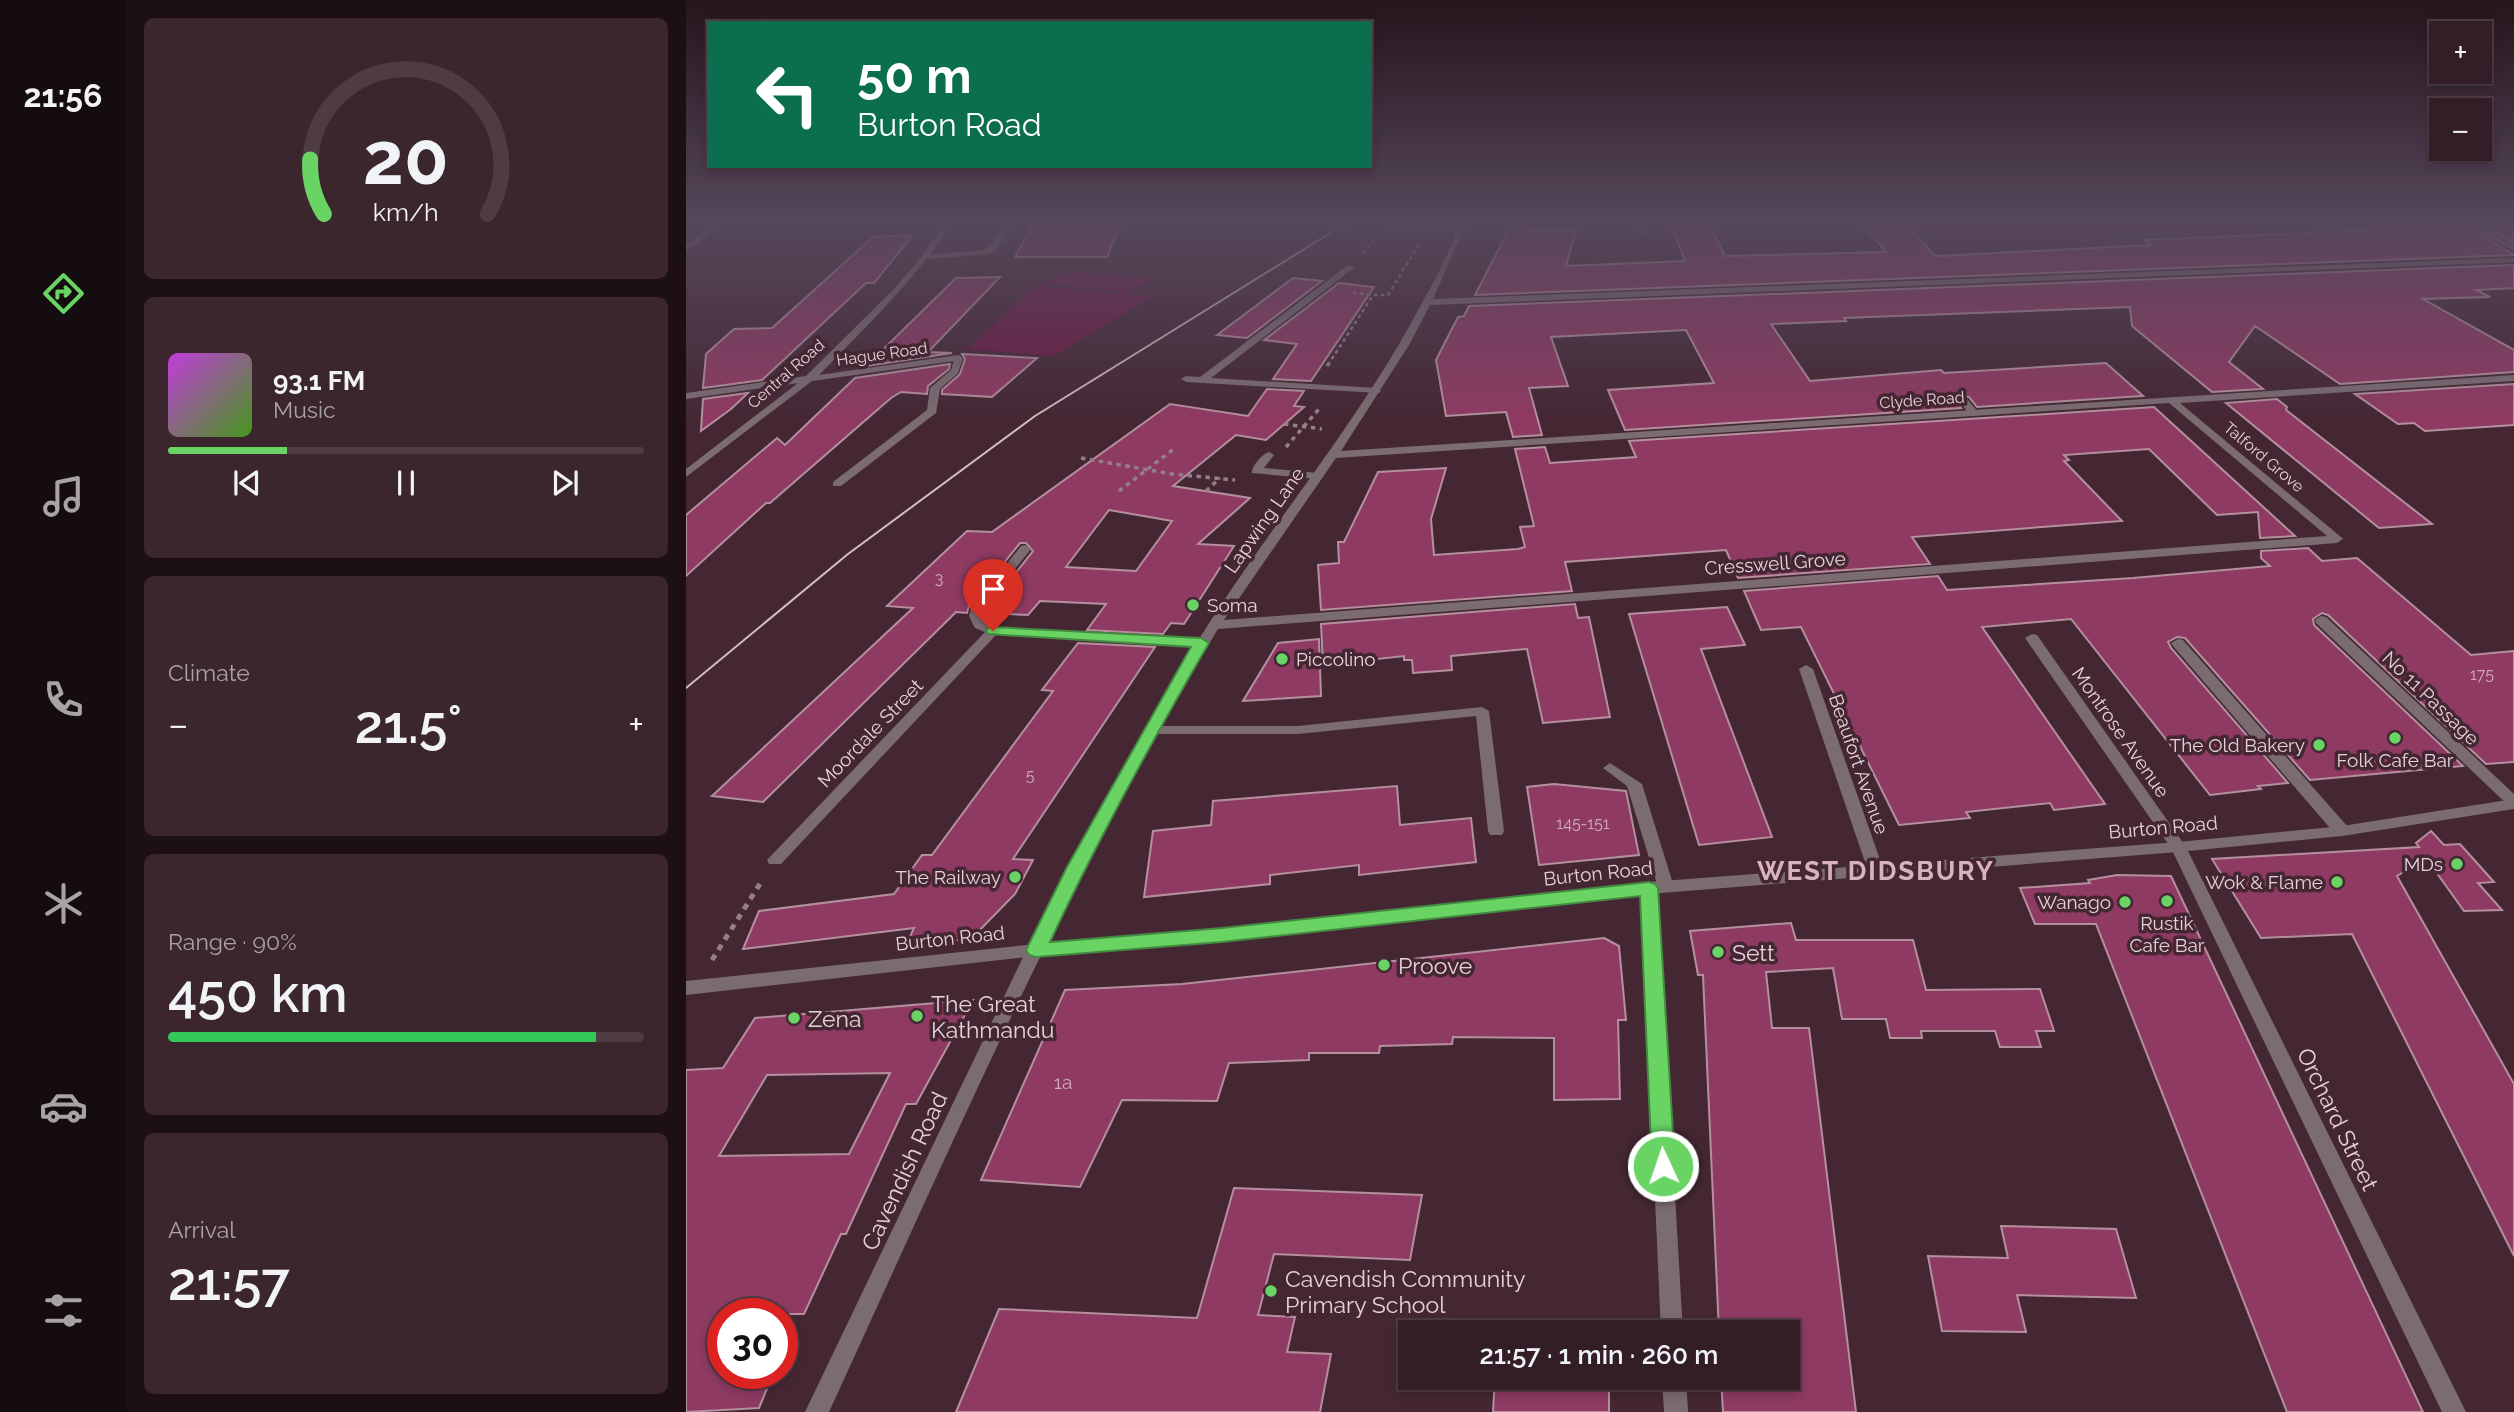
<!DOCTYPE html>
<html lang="en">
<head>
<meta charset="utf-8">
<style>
  :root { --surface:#331d26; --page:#3b262e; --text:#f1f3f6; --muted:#a9a2a7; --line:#4e3b43; --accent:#69d464 }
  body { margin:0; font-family:Raleway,sans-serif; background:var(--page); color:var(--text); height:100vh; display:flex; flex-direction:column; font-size:26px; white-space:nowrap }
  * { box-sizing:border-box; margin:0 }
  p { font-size:23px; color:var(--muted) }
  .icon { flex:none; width:38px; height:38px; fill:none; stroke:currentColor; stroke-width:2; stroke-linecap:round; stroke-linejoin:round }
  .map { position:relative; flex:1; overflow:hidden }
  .details { display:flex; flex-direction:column; gap:18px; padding:18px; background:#1c1015; width:560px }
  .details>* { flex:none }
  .guide { position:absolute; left:21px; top:21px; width:665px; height:147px; border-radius:0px; box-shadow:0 4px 10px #0003,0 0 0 2px var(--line); background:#0b6e4f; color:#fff; overflow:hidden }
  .controls { position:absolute; left:1743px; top:21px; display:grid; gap:14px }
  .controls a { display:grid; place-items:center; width:63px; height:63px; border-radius:0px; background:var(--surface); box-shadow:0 4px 10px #0003,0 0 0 2px var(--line); font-size:35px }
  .speed { position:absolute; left:21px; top:1298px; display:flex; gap:14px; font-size:35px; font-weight:700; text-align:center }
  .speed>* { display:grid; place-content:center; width:91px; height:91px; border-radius:50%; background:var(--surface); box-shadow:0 4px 10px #0003,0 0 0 2px var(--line); line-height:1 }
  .speed .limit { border:10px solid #d22; background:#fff; color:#111 }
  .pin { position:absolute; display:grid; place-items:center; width:60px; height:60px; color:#fff; margin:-72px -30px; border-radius:50% 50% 50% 0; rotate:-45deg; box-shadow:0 0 7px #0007 }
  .pin .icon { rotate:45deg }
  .me { position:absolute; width:77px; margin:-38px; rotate:357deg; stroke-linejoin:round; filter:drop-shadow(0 0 5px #0008) }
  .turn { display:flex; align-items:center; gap:24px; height:147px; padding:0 35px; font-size:32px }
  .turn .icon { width:91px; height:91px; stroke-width:2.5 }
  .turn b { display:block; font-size:49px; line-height:60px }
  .big { font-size:52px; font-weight:600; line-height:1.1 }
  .details .card { flex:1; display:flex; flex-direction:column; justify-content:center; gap:10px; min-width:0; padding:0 24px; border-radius:10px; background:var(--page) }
  .details .dial { align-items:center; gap:0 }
  .dial svg { height:182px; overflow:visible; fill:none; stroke:var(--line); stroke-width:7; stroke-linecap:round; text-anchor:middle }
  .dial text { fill:var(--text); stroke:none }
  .song { display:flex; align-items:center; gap:21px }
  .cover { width:84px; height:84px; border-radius:10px; background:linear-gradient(135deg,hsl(290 70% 55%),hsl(100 70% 35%)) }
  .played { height:7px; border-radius:4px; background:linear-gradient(90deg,var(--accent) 25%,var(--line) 25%) }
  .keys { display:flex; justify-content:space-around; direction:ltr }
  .heat { display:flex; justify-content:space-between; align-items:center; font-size:38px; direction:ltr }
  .charge { height:10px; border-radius:5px; background:linear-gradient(90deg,#34c759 90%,var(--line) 0) }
  .trip { position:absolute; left:712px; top:1320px; width:402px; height:70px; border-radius:0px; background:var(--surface); box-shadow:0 4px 10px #0003,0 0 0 2px var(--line); font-weight:600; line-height:70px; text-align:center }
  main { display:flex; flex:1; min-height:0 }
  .tabs { display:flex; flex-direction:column; width:126px; justify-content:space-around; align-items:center; background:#140c0f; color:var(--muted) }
  .tabs .icon { width:49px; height:49px }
  .tabs .selected { color:var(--accent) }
  .tabs b { font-size:32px; color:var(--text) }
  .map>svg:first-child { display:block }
  .green { fill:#6b1a44 }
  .building { fill:#8e3a62; stroke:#b4909e; stroke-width:2; fill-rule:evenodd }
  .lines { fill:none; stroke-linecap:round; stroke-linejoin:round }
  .path-far2 { stroke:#967e87; stroke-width:2.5; stroke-dasharray:3.5 3.5; stroke-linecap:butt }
  .path-far1 { stroke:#967e87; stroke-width:3.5; stroke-dasharray:4.5 4.5; stroke-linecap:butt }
  .path { stroke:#967e87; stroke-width:5; stroke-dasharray:6 6; stroke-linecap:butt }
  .service { fill:#7b6c72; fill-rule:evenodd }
  .minor { fill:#7b6c72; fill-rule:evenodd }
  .tertiary { fill:#7b6c72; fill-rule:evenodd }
  .tram { stroke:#d2bdc4; stroke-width:2 }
  .route { fill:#69d464; stroke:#448a41; stroke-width:2 }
  .poi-dot { fill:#69d464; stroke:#442733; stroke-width:2.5 }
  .labels { text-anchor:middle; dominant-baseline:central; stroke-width:7; stroke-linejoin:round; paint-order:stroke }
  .far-street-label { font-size:16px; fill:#e5d1d8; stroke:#442733 }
  .number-label { font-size:16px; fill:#cfabba }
  .street-label { font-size:19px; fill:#e5d1d8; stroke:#442733 }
  .poi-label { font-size:19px; fill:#e5d1d8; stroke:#442733; text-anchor:end }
  .near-number-label { font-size:19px; fill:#cfabba }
  .near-poi-label { font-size:23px; fill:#e5d1d8; stroke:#442733; text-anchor:start }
  .near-street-label { font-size:23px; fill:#e5d1d8; stroke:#442733 }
  .district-label { font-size:26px; font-weight:bold; letter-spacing:2px; fill:#d8b2c1; stroke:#442733 }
</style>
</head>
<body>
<main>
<nav class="tabs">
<b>21:56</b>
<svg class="icon selected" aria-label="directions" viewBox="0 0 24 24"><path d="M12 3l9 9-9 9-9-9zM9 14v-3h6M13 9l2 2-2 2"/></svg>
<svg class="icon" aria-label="music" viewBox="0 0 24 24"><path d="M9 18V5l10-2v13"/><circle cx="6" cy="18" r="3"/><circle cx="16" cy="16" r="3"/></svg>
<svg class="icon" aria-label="phone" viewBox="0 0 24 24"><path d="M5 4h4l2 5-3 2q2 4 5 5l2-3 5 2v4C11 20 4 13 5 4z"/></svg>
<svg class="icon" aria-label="climate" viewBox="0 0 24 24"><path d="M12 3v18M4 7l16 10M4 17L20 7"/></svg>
<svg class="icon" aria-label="car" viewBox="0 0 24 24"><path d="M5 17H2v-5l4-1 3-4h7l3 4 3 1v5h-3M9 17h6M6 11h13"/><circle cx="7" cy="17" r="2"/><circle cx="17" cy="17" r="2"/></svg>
<svg class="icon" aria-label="filters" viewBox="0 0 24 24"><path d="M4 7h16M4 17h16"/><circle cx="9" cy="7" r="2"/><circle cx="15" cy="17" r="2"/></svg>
</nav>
<section class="details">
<div class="card dial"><svg viewBox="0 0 100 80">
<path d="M14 69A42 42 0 1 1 86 69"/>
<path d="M14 69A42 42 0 0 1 8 45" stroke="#69d464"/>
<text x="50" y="56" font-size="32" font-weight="700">20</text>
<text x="50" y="72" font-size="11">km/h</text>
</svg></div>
<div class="card">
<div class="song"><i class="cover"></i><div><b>93.1 FM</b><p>Music</p></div></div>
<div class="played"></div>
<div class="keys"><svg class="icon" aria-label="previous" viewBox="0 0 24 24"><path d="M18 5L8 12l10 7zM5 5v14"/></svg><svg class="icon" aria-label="pause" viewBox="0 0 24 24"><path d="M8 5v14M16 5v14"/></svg><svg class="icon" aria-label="next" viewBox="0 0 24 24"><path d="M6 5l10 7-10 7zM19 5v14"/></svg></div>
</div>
<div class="card"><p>Climate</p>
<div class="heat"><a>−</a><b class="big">21.5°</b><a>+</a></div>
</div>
<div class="card"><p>Range · 90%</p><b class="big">450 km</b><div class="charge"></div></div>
<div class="card"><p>Arrival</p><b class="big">21:57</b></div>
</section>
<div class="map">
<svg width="1828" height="1412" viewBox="0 0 1828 1412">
  <rect width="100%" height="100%" fill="#442733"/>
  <g class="green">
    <path d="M1237,222H1622L1630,227L1546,229L1596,264L1532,266L1485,231L1251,238Z"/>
    <path d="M383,270L465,279L442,293L359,283Z"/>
    <path d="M350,285L466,297L368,356L282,349Z"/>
  </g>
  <g class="building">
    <path d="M357,222H436L421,257H329L347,225Z"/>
    <path d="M984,222H1017L1018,225H1024L1039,256L1200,252L1175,222H1219L1247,254L1253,256L1465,245L1459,240L1692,230L1679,222H1773L1828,255L789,295L823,229L890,231L880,266L999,261Z"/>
    <path d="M1789,222H1828V243Z"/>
    <path d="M227,235L188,283H180L76,380L17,388L20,354L48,329L86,328L187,237Z"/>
    <path d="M1828,265V288L1790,290L1804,297L1737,299L1828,350V372L1654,384L1569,326L1543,362L1577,389L1526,392L1446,326L1444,307L1158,318L1160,321L1085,324L1124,381L1255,370L1258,373L1420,363L1457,396L1291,407L1283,397L1275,396L1270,401L1275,408L939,430L922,390L1028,383L1000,330L865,337L882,386L843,388L856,435L827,437L820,412L760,416L750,360L772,317L778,316L783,306Z"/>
    <path d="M314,277L242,352L266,353L180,366L270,278Z"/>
    <path d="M607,278L636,281L561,338L531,335Z"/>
    <path d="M653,283L688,287L625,381L587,379L611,344L578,340Z"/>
    <path d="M276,354L351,358L306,397L256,394V390L274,374L279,359Z"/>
    <path d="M264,364L263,369L242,386L241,394L215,392L205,398L84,503H80L0,576V515L91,438L99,445L169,378Z"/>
    <path d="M1828,384V425L1739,431L1728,423L1712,424L1669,394Z"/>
    <path d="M581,389L618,391L608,406L618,407L580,440L550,435L487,486L564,498L512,544L548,546L498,624L485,623L477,634L401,630L420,604L354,601L342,615L298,613L347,551L340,543H334L283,606L281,613L270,612L77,802L26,796L227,608L201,606L281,531L306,532L484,404L562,416ZM423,510L486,521L450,571L380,567Z"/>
    <path d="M62,393L45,409L15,431L17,399Z"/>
    <path d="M1591,399L1601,407L1600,410L1746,524L1693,528L1540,403Z"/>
    <path d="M1468,407L1609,536L1574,538L1572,512L1531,515L1463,449L1378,455L1383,460L1378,461L1436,521L1226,537L1244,564L1052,578L1040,550L879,562L886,591L635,610L632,565L653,563L652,542H658L692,472L760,468L745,519L748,555L832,549L839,547L834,527L848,526L829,449L859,447L864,463L950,457L943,441Z"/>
    <path d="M1622,548L1636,561L1671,558L1785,655L1828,651V762L1800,764L1642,615L1636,613L1627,619L1628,625L1777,766L1624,780L1499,638L1491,637L1482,642L1485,648L1602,783L1572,786L1575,789L1524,795L1385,619L1296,627L1419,804L1368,810L1364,803L1280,812L1284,818L1213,825L1115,627L1075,630L1058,591L1252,576L1261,590L1447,578L1584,566L1575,558V551Z"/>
    <path d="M889,604L892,618L903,617L924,717L857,723L841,649L765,656L766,670L727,673L726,660H718V656L637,665L635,624Z"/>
    <path d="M1041,607L1059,645L1015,649L1086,837L1013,845L943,614Z"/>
    <path d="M633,639L635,696L557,701L592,643Z"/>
    <path d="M392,643L469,647L327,859L347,860L329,894L285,939L220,945L228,928L57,949L73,911L208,894L236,855H246L367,691L356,690Z"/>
    <path d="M868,784L940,791L953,855L853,865L841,787Z"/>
    <path d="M711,786L714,825L785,818L790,862L673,875V865L584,875V884L458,897L467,831L525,825L527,801Z"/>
    <path d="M1745,831L1758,845L1774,844L1808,882L1792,883L1816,910L1778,911L1740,858L1711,876L1828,1084V1256L1666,934L1575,938L1526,859L1733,847L1730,843Z"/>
    <path d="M1431,875L1485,876L1737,1412H1601L1410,924H1349L1334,888L1404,883L1402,880Z"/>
    <path d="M1105,923L1110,940H1227L1240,990L1354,989L1368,1031H1350L1355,1047H1314L1309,1031H1235L1236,1038H1204L1200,1019H1156L1147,968L1080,972L1086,1028H1123L1170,1412H1037L1035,1377H1102V1332H1033L1017,975H1012L1004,931Z"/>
    <path d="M918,938L933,946L940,1020H932L934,1099L868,1100V1038L767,1037L766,1044L694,1046L693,1053H623V1060L543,1063L531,1101L436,1100L394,1187L295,1180L379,990L496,984Z"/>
    <path d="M287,1000L230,1104H220L160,1234H155L118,1314H37V1374H87L73,1408L0,1412V1070L37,1068L69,1018ZM204,1073L163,1154L33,1156L81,1075Z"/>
    <path d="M548,1188L736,1195L724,1260L588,1254L572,1315L609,1317L601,1352L645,1354L634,1412H270L313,1309L511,1318Z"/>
    <path d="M1315,1226L1430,1229L1450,1298L1331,1295L1340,1332L1256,1331L1242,1256L1322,1258Z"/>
    <path d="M813,1321L924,1323L923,1332H813Z"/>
    <path d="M809,1377H923V1412H807Z"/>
  </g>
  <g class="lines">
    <g class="path-far2">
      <path d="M677,253L690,239"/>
      <path d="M667,293L687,295"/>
      <path d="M642,365L687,295H702L733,244"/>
    </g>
    <g class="path-far1">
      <path d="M641,366L643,363"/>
      <path d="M598,424L636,429"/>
      <path d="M600,447L633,409"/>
      <path d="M395,458L486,474L549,480"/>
      <path d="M433,491L489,448"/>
      <path d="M520,491L534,478"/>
    </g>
    <path class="path" d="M26,960L77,879"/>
    <g class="service">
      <path d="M321,222H328L310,250L303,254L240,259L236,257L240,255L298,250L304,246Z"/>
      <path d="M699,223H776L780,225L776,227H702L698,225Z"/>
      <path d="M662,265L669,267L525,378L690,388L695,391L693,393L500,382L495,379L500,376L514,377Z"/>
      <path d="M269,356L277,358L272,373L254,389L250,413L155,486H147V482L241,410L244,388L265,370Z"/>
      <path d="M1275,399H1281L1292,412L1291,414H1283L1273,401Z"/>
      <path d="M583,452L588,455L578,468L632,473L637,476L632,479L566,473C565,467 576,454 583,452Z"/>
      <path d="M1492,639L1497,640L1662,827L1664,831L1662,835H1650L1487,646L1485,643Z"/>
      <path d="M796,707L803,711L818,831L816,835H804L802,831L790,716L612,734H464L457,730L464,726H612Z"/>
      <path d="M924,763L956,784L988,887L986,891H974L972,887L941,786L917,768Z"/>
    </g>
    <g class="minor">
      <path d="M30,222H38L0,251V245Z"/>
      <path d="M260,222H268C229,279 181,326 133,375L272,355L275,356V360L126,381L0,477V469L112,383L0,399V393L120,376L208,289L237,255Z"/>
      <path d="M773,222H903L899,224H780L747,299L1828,258V262L744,305L723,345L655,451L1828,375V381L1494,403L1655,537L1657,539L1651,543L532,629C380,878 265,1147 143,1412H119L339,953L433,773L508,647L310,635L95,864H83L81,860L299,632L289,628L283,616L285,608L335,546L339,545L345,549L297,609L295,616L299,622L309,627L513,639C582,528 668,429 730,314C746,285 765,252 773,222ZM1483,403L1641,536L538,620L650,458Z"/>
      <path d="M951,222H957L961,234H955Z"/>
      <path d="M1775,222H1784L1828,246V251Z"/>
      <path d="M1635,616L1640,617L1828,794V808L1823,806L1630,623L1629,620Z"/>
      <path d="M1346,634L1351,635L1500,847L1780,1412H1756L1485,848L1339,638Z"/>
      <path d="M1120,665L1127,669L1198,871L1196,875H1184L1182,871L1113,669Z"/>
      <path d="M963,882L969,884L971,888L997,1332H975L955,888L957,884Z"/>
      <path d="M976,1377H1000L1002,1412H978Z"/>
    </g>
    <path class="tertiary" d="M1828,799V809L1656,836L1492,852L963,894L536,941L350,956L0,995V981L350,944L536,929L963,882L1492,842L1656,826Z"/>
    <path class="tram" d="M0,688L162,554L349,416L662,222"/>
  </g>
  <linearGradient id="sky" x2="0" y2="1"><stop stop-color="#25151c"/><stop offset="0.53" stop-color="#56475b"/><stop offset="1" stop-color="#56475b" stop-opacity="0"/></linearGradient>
  <rect width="1828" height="419" fill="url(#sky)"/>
  <path class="route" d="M307,627L515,638L523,643C466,741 412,839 364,942L536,928L963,882L969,884L972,888L989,1166L985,1172L977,1175L969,1172L966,1166L954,896L536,942L350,957L343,955L340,950L381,867L505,647L302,634L300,631L302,628Z"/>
  <g class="poi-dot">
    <circle cx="507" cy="605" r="7"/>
    <circle cx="596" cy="659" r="7"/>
    <circle cx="1709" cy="738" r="7"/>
    <circle cx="1633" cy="745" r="7"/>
    <circle cx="1771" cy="864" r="7"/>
    <circle cx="329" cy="877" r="7"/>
    <circle cx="1651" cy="882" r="7"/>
    <circle cx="1481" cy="901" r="7"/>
    <circle cx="1439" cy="902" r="7"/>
    <circle cx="1032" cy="952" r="7"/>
    <circle cx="698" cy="965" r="7"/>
    <circle cx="231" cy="1016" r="7"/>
    <circle cx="108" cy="1018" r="7"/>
    <circle cx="585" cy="1291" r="7"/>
  </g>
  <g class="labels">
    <g class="far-street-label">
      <text transform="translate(196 354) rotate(-8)">Hague Road</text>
      <text transform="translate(100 374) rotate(-41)">Central Road</text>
      <text transform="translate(1236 400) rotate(-4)">Clyde Road</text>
      <text transform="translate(1578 457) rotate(40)">Talford Grove</text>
    </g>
    <g class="number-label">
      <text x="253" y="578">3</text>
      <text x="1796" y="674">175</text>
      <text x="344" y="775">5</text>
      <text x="897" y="823">145-151</text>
    </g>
    <g class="street-label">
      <text transform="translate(578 520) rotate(-55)">Lapwing Lane</text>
      <text transform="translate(1089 563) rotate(-4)">Cresswell Grove</text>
      <text transform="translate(1745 698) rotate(44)">No 11 Passage</text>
      <text transform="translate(1435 732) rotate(55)">Montrose Avenue</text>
      <text transform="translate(184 733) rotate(-46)">Moordale Street</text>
      <text transform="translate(1173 764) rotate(71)">Beaufort Avenue</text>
      <text transform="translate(1477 827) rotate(-5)">Burton Road</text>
      <text transform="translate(912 873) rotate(-6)">Burton Road</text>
      <text transform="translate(264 938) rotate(-6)">Burton Road</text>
    </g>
    <g class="poi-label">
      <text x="521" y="605" text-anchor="start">Soma</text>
      <text x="610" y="659" text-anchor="start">Piccolino</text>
      <text x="1619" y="745">The Old Bakery</text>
      <text x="1709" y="760" text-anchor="middle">Folk Cafe Bar</text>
      <text x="1757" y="864">MDs</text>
      <text x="315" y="877">The Railway</text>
      <text x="1637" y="882">Wok &amp; Flame</text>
      <text x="1425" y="902">Wanago</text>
      <text x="1481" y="923" text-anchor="middle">Rustik<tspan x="1481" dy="22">Cafe Bar</tspan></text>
    </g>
    <g class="near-number-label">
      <text x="377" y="1082">1a</text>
    </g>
    <g class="near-poi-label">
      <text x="1046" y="952">Sett</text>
      <text x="712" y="965">Proove</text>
      <text x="245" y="1003">The Great<tspan x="245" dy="26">Kathmandu</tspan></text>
      <text x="122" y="1018">Zena</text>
      <text x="599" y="1278">Cavendish Community<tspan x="599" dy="26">Primary School</tspan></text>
    </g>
    <g class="near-street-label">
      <text transform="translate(1652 1119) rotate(64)">Orchard Street</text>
      <text transform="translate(218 1171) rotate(-65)">Cavendish Road</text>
    </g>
    <g class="district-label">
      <text x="1190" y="871">WEST DIDSBURY</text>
    </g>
  </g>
</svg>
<div class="controls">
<a>+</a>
<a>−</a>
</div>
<div class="speed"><div class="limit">30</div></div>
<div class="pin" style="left:307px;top:631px;background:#d93025"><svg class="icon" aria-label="arrive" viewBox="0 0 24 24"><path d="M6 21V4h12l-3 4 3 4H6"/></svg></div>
<svg class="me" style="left:977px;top:1166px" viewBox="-20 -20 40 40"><circle r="17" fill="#69d464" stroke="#fff" stroke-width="3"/><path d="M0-11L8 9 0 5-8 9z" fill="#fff"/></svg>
<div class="trip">21:57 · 1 min · 260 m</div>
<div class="guide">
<div class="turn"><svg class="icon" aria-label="left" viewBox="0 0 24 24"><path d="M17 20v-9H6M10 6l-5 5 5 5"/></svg><div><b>50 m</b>Burton Road</div></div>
</div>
</div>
</main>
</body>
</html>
